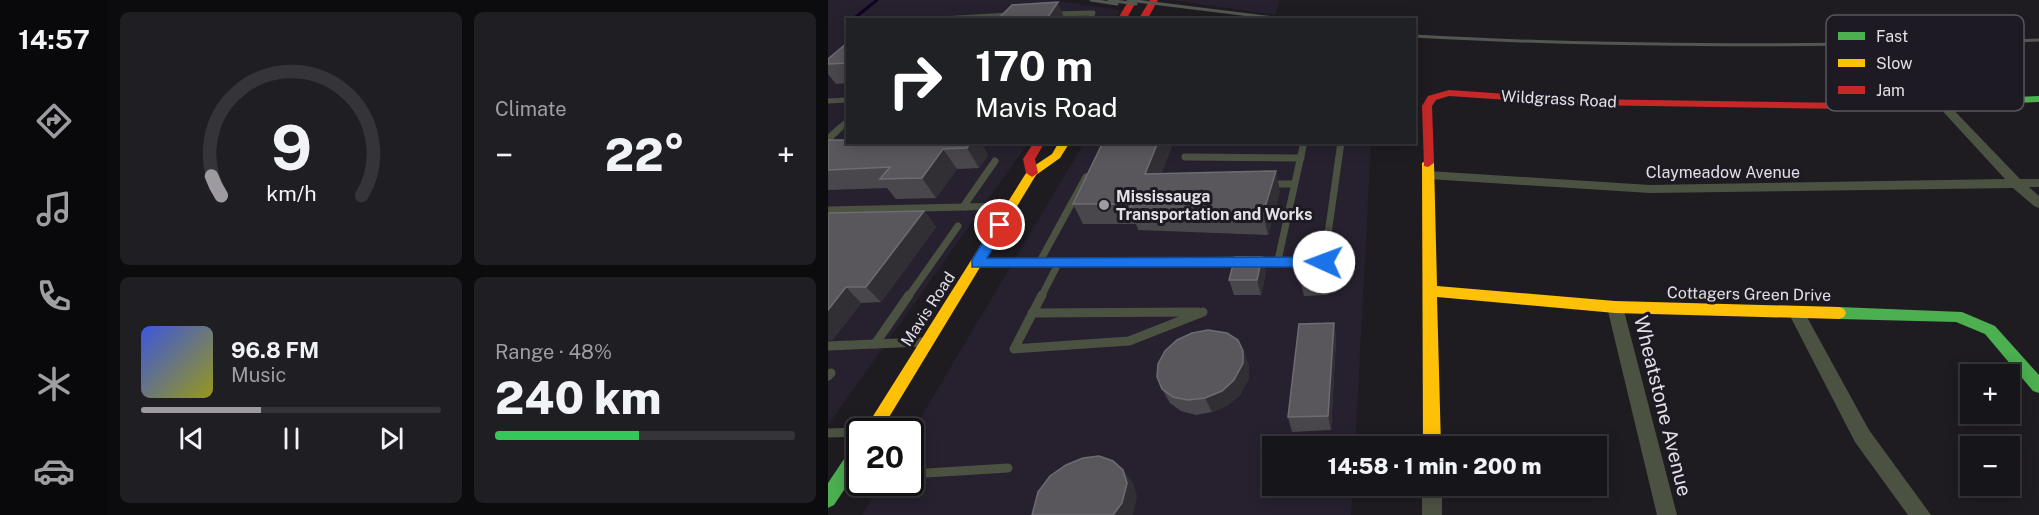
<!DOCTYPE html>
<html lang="en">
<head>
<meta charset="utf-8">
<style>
  :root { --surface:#161519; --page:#1f1e22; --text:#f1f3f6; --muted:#9e9fa2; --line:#353438; --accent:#9d9ba1 }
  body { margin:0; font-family:"Public Sans",sans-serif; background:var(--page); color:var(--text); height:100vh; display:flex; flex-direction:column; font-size:22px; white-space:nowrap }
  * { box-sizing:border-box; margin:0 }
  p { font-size:20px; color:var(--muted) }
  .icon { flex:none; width:33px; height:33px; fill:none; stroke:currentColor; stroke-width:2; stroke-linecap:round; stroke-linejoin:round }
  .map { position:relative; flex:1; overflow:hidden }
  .panel { display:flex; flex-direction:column; gap:12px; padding:12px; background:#0c0c0e; width:720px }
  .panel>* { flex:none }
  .banner { position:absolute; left:18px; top:18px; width:570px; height:126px; border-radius:0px; box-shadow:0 3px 15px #0003,0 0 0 2px var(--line); background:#202124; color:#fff; overflow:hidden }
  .tools { position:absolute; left:1132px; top:364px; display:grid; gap:12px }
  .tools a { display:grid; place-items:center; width:60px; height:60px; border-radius:0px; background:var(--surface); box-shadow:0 3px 15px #0003,0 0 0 2px var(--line); font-size:30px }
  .speed { position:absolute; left:18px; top:418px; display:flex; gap:12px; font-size:30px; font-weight:700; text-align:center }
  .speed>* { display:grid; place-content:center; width:78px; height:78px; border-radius:50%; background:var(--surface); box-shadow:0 3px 15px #0003,0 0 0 2px var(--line); line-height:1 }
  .speed .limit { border:3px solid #111; border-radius:9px; background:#fff; color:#111 }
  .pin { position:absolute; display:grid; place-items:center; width:51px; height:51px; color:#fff; margin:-26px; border:3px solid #fff; border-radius:50%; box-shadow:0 2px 6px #0007 }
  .me { position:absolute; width:66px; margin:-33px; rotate:272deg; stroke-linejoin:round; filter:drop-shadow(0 0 4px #0008) }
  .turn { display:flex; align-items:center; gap:21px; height:126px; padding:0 30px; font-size:27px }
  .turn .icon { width:78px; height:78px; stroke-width:2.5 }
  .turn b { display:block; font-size:42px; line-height:51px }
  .big { font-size:45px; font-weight:800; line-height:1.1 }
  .panel .widget { flex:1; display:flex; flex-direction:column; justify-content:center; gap:9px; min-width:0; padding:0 21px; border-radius:9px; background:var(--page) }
  .panel .dial { align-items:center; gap:0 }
  .dial svg { height:156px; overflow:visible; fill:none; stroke:var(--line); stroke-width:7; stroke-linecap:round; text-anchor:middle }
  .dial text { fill:var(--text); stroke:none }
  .song { display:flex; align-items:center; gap:18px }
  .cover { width:72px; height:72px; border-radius:9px; background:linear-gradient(135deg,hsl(230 70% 55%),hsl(60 70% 35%)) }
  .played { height:6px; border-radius:3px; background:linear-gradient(90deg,var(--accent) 40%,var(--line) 40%) }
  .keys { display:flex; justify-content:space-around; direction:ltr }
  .heat { display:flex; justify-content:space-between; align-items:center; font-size:33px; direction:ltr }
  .charge { height:9px; border-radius:4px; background:linear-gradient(90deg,#34c759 48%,var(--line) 0) }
  .panel .tiles { flex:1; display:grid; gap:12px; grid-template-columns:repeat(2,1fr) }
  .trip { position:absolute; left:434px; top:436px; width:345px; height:60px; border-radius:0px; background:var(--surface); box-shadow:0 3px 15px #0003,0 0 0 2px var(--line); font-weight:800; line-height:60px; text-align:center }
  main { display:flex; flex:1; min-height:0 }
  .menu { display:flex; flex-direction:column; width:108px; justify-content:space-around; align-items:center; background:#09080a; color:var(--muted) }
  .menu .icon { width:42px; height:42px }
  .menu .selected { color:var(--accent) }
  .menu b { font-size:27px; color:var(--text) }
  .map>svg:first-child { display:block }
  .built { fill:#27212f }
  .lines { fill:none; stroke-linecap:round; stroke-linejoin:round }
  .stream { stroke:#120323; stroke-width:3 }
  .lane-far2 { stroke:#4c5242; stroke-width:5 }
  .lane-far1 { stroke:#4c5242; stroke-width:7 }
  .lane { stroke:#4c5242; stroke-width:9 }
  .street { fill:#4c5242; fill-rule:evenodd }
  .fast { fill:#4caf50; fill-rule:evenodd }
  .slow { fill:#ffc107; fill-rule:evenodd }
  .jam { fill:#c62828; fill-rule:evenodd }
  .rail { stroke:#545651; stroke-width:3 }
  .wall { fill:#49474c }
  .shaded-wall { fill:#312f34 }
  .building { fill:#59575c; stroke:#6e6c72; stroke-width:1.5 }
  .route { fill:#1a73e8; stroke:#114b97; stroke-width:1.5 }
  .poi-dot { fill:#9d9ba1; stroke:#1e1a23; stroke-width:2 }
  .labels { text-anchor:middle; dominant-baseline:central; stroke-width:6; stroke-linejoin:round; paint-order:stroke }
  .street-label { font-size:16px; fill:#e2e0e6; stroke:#1e1a23 }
  .poi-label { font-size:16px; font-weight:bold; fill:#e2e0e6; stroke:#1e1a23; text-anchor:start }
  .near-street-label { font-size:20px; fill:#e2e0e6; stroke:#1e1a23 }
  .key { fill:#1e1a23; stroke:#59555e; stroke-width:1.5 }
  .key-label { font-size:16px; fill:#e2e0e6 }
</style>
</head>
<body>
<main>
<nav class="menu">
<b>14:57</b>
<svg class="icon selected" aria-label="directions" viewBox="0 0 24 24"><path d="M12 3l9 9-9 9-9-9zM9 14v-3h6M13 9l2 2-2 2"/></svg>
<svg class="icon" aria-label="music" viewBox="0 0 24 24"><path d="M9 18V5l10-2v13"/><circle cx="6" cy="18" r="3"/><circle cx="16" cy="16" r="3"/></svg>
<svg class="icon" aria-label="phone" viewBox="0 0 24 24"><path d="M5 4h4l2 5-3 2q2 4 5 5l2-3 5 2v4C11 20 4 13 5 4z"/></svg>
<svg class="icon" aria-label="climate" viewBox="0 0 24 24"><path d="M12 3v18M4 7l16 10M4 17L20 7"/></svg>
<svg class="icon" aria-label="car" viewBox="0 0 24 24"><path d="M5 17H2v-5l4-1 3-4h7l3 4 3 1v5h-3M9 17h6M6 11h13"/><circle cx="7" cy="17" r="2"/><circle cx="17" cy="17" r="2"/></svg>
</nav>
<section class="panel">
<div class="tiles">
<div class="widget dial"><svg viewBox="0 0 100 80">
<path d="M14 69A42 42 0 1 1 86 69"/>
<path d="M14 69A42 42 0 0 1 9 59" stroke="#9d9ba1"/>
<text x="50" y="56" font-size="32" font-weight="700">9</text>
<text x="50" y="72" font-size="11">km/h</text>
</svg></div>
<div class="widget"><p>Climate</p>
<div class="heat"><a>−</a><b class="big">22°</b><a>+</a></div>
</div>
<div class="widget">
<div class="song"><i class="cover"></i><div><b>96.8 FM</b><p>Music</p></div></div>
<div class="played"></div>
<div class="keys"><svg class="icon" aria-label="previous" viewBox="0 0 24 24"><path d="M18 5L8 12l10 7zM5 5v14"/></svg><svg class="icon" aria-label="pause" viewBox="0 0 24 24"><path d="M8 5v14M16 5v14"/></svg><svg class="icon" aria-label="next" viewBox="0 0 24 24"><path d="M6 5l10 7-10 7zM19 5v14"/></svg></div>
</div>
<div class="widget"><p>Range · 48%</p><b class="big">240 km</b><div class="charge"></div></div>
</div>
</section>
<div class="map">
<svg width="1211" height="515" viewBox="0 0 1211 515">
  <rect width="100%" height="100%" fill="#1e1c21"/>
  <g class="built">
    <path d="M0,0H223L292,10L286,20H20V142L200,143L0,425Z"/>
    <path d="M343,0H452L447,15Z"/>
    <path d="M256,143H543L527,447H444V486H525L523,515H34L53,483H82L83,434Z"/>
  </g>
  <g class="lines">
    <path class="stream" d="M24,20L49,0"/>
    <g class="lane-far2">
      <path d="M226,14L265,13L261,20"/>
      <path d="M114,19L181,15"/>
      <path d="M0,101L20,100"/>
      <path d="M10,129L20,120"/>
    </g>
    <g class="lane-far1">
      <path d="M0,139L12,128"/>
      <path d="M357,157L473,158"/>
      <path d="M441,184H466"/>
      <path d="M135,207L167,161"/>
      <path d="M0,210L182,206"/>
      <path d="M427,260L496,262L513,142"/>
      <path d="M450,260L476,142"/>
      <path d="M211,263L258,177"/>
      <path d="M151,264L415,260"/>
      <path d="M80,297L130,226"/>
      <path d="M213,297L231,262"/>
    </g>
    <g class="lane">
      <path d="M214,295L186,349L301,341L375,312"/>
      <path d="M204,313L370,312"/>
      <path d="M47,344L81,295"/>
      <path d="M0,346L94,342"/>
      <path d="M0,376L3,373"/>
      <path d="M0,433L32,432"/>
      <path d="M82,474L180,468"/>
    </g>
    <g class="street">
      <path d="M1113,100L1117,101L1192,179H1211V187H1201L1211,196V208L1206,206L1185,188L822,193L601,179L594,175L601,171L822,185L1177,179L1109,105V101Z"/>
      <path d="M787,301L793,303L795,307L849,515H829L779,307L781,303Z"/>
      <path d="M968,306L974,308L1041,430L1103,515H1080L1027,442L960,312L962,308Z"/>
      <rect x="594" y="486" width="20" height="29"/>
    </g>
    <g class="fast">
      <path d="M1211,96V102L1019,109L1014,106L1019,103Z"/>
      <path d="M1011,307L1134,312L1167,326L1211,375V393L1205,391L1157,334L1128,322L1011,319L1006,317L1004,313L1006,309Z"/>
      <path d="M32,442V466L6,505L0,508V483L26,444Z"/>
    </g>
    <g class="slow">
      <path d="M231,142H242L232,158L208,175L52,432H35L200,170L224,154Z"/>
      <path d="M600,159L606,163L609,286L787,301L1011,307L1016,309L1018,313L1016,317L1011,319L787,313L609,297L613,447H595L594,163Z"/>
    </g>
    <g class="jam">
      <path d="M301,0H309L298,20H289Z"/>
      <path d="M322,0H330L319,20H310Z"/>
      <path d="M621,90L754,99L1019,103L1024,106L1019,109L754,105L621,96L608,100L604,106L606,163L600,167L596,166L594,106L600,96Z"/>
      <path d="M206,142H217L207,159L210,173L204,177L198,173L195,159Z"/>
    </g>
    <g class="rail">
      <path d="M263,0L289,4"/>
      <path d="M281,0L308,4"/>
      <path d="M300,0L463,20"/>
      <path d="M586,36C794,48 1002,46 1211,40"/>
    </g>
  </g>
  <g class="wall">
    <path d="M20,42V83L8,84L0,74V59Z"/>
    <path d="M0,140L20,142H152L160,155L151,168L129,169L108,198L68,199L59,188L0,190Z"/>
    <path d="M344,146L333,174L452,191L440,235L310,230L308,224H255L245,204Z"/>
    <path d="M96,211L108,227L53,302L33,303L5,339L0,341V213Z"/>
    <path d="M500,255L502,270L500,295L476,296L472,280Z"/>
    <path d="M434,257L438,272L433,295H406L401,280Z"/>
    <path d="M506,323L508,338L503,430L464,432L460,417Z"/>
    <path d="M415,351L421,366V378L412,395L400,405L384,412L368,415L353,411L342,403L334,389Z"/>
  </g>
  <g class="shaded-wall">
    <path d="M230,2L237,20H218Z"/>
    <path d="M143,142H152L160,155L151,168L139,148Z"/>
    <path d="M330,142H342L344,146L325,194L317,174Z"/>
    <path d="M115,149L129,169L108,198L94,178Z"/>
    <path d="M448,171L452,191L440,235L435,214Z"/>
    <path d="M96,211L108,227L53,302L38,287Z"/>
    <path d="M500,255L502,270L500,295L498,279Z"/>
    <path d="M434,257L438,272L433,295L429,280Z"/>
    <path d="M18,287L33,303L5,339L0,341V310Z"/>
    <path d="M506,323L508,338L503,430L500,416Z"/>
    <path d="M415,351L421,366V378L412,395L400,405L384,412L377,398Z"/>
    <path d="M295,470L305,483L309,496L305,515H285Z"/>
  </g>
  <g class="building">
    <path d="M230,2L218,20H169L184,5Z"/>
    <path d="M20,42V63L0,64V59Z"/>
    <path d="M0,140H20V142H143L139,148L115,149L94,178L52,179L62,167L0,170Z"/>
    <path d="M275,142H330L317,174L448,171L435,214L301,210L304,204H245Z"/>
    <path d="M96,211L38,287H18L0,310V213Z"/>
    <path d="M500,255L498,279L472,280L476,256Z"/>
    <path d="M407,257H434L429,280H401Z"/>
    <path d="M506,323L500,416L460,417L471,324Z"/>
    <path d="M380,330L399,333L410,340L415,351V363L406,380L394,391L377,398L360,400L345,397L334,389L329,377L330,364L337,351L349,340L364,333Z"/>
    <path d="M271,456L285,461L295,470L299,483L294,503L285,515H204L210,492L222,476L238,465L255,458Z"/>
  </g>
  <path class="route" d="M172,221L179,225L159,258L496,257L503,262L496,267H144V260L167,222Z"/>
  <circle class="poi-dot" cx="276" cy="205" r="6"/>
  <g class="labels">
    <g class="street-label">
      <text transform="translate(731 99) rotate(3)">Wildgrass Road</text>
      <text x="895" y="172">Claymeadow Avenue</text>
      <text transform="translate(921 294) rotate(1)">Cottagers Green Drive</text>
      <text transform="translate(100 309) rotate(-57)">Mavis Road</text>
    </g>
    <g class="poi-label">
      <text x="288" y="196">Mississauga<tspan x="288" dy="18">Transportation and Works</tspan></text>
    </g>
    <g class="near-street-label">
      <text transform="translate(835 406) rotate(76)">Wheatstone Avenue</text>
    </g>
  </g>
  <rect x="998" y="15" width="198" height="96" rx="9" class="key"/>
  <rect x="1010" y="32" width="27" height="8" fill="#4caf50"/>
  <rect x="1010" y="59" width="27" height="8" fill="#ffc107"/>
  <rect x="1010" y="86" width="27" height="8" fill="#c62828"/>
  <g class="key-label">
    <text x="1048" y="42">Fast</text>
    <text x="1048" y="69">Slow</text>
    <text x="1048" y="96">Jam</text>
  </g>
</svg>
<div class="tools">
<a>+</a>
<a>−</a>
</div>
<div class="speed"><div class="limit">20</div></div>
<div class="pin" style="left:172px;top:225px;background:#d93025"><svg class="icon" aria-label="arrive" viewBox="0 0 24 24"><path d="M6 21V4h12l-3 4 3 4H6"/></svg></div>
<svg class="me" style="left:496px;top:262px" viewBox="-20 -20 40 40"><circle r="19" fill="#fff"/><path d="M0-13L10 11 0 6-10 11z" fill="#1a73e8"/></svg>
<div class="trip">14:58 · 1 min · 200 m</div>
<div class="banner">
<div class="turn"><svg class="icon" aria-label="right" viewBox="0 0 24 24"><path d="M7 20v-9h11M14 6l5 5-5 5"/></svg><div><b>170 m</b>Mavis Road</div></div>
</div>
</div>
</main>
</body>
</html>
